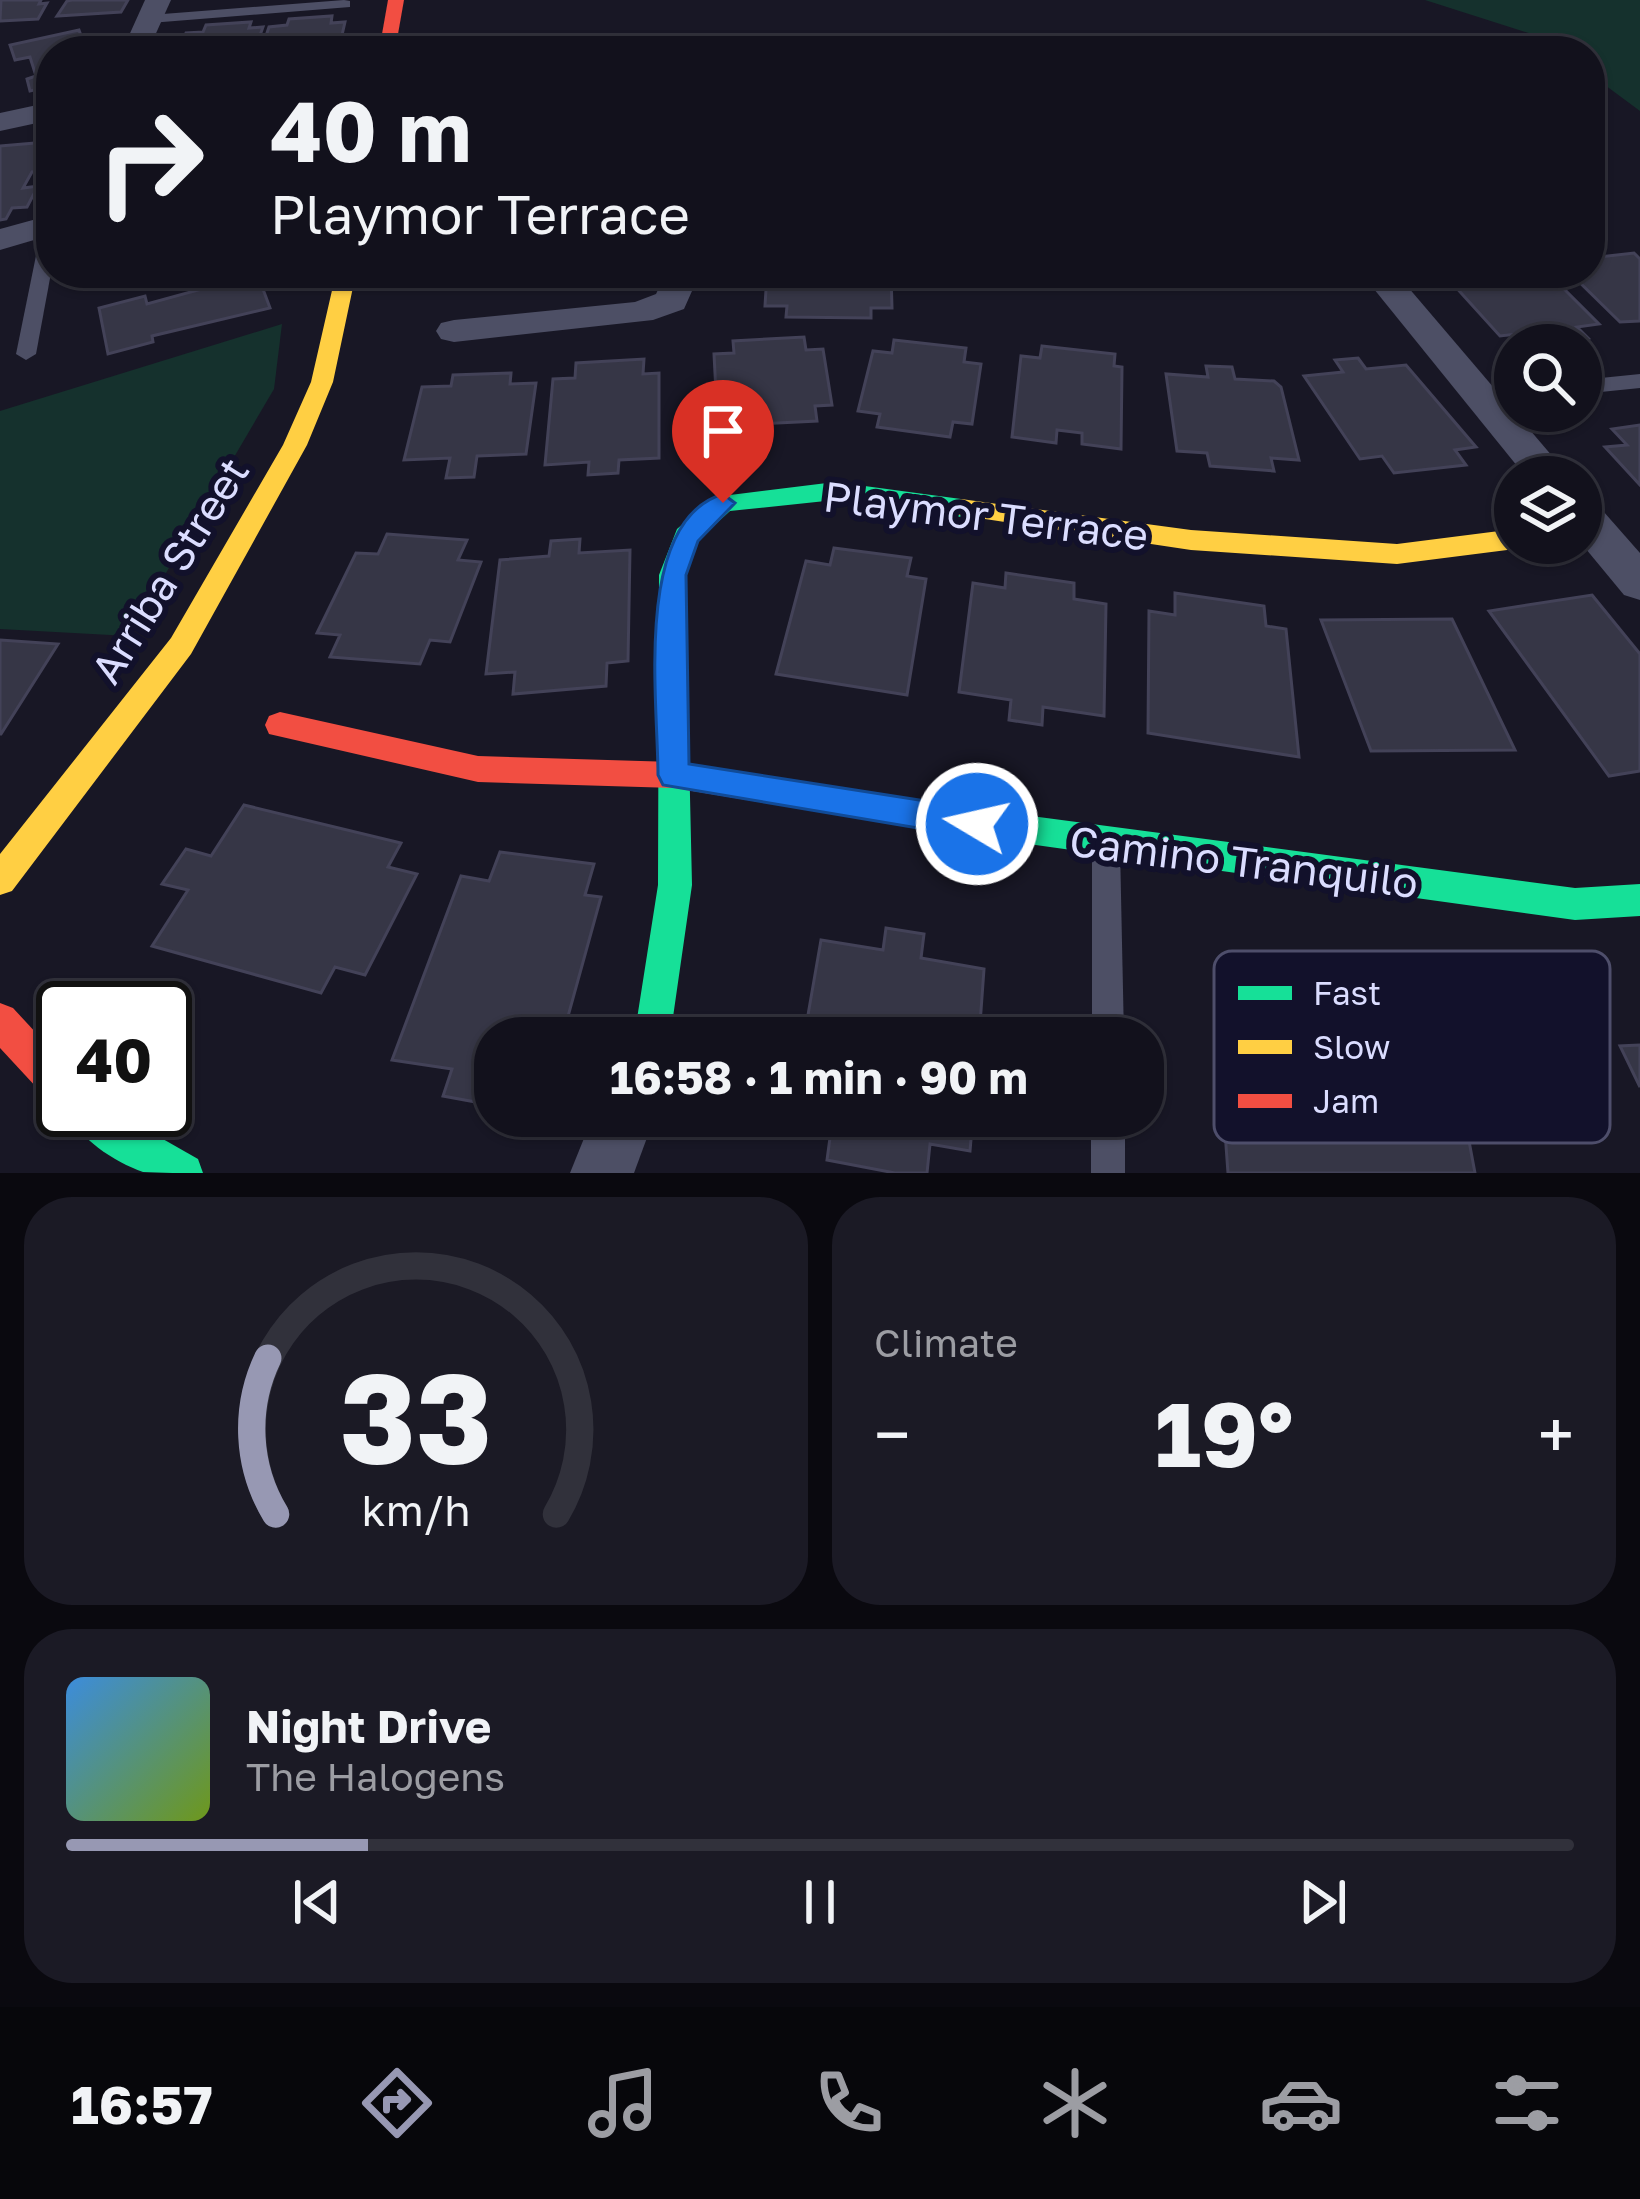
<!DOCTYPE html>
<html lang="en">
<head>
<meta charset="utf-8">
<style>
  :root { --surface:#12111c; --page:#1b1a25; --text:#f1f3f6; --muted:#9c9da3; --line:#31313b; --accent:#9798b3 }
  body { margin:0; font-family:"Golos Text",sans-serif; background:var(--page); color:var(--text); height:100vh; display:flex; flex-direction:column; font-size:45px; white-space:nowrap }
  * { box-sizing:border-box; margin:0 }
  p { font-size:39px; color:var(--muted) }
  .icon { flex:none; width:66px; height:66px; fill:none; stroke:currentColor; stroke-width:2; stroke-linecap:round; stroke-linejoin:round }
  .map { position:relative; height:1173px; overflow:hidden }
  .panel { display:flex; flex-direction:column; gap:24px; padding:24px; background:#0a090f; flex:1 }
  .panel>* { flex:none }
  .guide { position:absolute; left:36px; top:36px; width:1569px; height:252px; border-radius:48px; box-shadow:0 3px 9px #0004,0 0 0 3px var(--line); background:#12111c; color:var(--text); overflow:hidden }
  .tools { position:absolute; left:1494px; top:324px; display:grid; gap:24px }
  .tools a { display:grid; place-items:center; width:108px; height:108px; border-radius:50%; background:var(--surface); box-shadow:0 3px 9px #0004,0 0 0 3px var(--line); font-size:60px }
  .speed { position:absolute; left:36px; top:981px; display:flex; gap:24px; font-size:60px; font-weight:700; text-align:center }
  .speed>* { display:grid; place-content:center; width:156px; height:156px; border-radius:50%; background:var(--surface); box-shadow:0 3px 9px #0004,0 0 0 3px var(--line); line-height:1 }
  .speed .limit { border:6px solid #111; border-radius:18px; background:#fff; color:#111 }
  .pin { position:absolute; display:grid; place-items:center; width:102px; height:102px; color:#fff; margin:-123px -51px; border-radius:50% 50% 50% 0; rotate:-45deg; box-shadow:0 0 12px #0007 }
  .pin .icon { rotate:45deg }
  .me { position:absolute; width:132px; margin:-66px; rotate:279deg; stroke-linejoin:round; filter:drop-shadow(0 0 9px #0008) }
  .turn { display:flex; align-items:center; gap:42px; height:252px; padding:0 36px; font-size:54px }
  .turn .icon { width:156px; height:156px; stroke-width:2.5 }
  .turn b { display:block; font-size:84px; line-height:102px }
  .big { font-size:90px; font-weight:700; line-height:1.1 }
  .panel .card { flex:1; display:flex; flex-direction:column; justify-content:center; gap:18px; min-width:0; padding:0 42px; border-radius:48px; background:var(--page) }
  .panel .dial { align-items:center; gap:0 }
  .dial svg { height:312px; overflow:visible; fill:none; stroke:var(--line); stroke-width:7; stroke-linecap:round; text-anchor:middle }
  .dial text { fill:var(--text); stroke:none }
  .song { display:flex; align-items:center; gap:36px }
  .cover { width:144px; height:144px; border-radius:18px; background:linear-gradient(135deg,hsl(210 70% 55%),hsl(80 70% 35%)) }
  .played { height:12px; border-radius:6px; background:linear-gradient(90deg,var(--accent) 20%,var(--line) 20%) }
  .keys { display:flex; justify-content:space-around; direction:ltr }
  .heat { display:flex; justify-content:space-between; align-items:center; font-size:66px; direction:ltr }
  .panel .tiles { flex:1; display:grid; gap:24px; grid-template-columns:1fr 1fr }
  .card:last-child { grid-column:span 2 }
  .trip { position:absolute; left:474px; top:1017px; width:690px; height:120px; border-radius:48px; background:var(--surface); box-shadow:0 3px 9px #0004,0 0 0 3px var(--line); font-weight:700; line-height:120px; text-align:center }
  .tabs { display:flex; height:192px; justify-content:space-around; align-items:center; background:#07070b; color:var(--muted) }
  .tabs .icon { width:84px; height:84px }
  .tabs .on { color:var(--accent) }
  .tabs b { font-size:54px; color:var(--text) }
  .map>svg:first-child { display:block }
  .green { fill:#15312d }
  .building { fill:#363646; stroke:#434258; stroke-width:3 }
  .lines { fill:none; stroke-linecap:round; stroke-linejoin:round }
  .lane { fill:#4d4f65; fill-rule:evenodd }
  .street { fill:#4d4f65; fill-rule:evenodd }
  .fast { fill:#16e098; fill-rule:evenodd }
  .slow { fill:#ffcf43; fill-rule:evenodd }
  .jam { fill:#f24e42; fill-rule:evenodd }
  .route { fill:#1a73e8; stroke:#114b97; stroke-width:3 }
  .labels { text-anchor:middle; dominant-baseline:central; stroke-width:12; stroke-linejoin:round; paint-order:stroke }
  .street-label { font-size:42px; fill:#dbddff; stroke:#12112b }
  .key { fill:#12112b; stroke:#4e4e6b; stroke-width:3 }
  .key-label { font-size:33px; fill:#dbddff }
</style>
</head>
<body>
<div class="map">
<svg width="1640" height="1173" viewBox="0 0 1640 1173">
  <rect width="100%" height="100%" fill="#181725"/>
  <g class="green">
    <path d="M1425,0H1640V111L1590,74V51H1558L1538,36Z"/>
    <path d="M282,324L274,389L129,636L0,629V411Z"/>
  </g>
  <g class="building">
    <path d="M1,0H41L39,4L47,3L38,19L0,21Z"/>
    <path d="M72,0H128L121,12L57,16L67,1Z"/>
    <path d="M332,16L331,23L345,22L342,35L328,36L326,48L339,47L338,51H275L281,40L264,42L269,27L287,25L289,19Z"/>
    <path d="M251,22L249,28L263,27L258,41L244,43L242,51L180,47L186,33L203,32L206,25Z"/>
    <path d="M79,30L84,44L76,45L78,51H51V86L30,91L27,79L36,76L30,57L15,60L10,45Z"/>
    <path d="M1371,41L1376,46L1400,44L1408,51L1336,50Z"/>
    <path d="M47,142L41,153L51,152V162L47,170L32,172L23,188L38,186L27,207L12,208L6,219L0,220V146Z"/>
    <path d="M1634,253L1640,259V321L1620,322L1570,273H1590V258Z"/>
    <path d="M231,273H257L270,308L152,336L153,342L108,354L99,308L145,296L147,304L209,287L206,280Z"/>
    <path d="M767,273H891L892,308H871V318L786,317L787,306H765Z"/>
    <path d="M1443,273H1548L1599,324L1577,327L1588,338L1536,344L1527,333L1500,336Z"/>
    <path d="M804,337L806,350L823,349L832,405L815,406L817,421L739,425L737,411L717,412L714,354L734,353L733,341Z"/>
    <path d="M894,340L966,348L964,362L981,364L972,424L953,422L950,437L877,427L880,414L858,411L873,351L892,353Z"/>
    <path d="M1042,346L1115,354L1114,366L1122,367L1121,449L1082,444V433L1057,430L1056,443L1012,437L1021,356L1040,358Z"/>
    <path d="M1358,358L1366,369L1406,365L1476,447L1455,450L1466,465L1394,473L1382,456L1360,459L1304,376L1343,372L1335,360Z"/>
    <path d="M644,359L643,374L659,373V458L619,460L618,473L588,475L589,462L545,465L553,379L575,378L576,363Z"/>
    <path d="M1206,366L1232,367L1235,379L1274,381L1281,387L1299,460L1271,458L1274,471L1210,466L1207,453L1177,451L1166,374L1208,377Z"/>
    <path d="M511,373L510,384L536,383L526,454L477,456L474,477L446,478L450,458L404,460L422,387L451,386L453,375Z"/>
    <path d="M1640,425V485L1605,447L1627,445L1612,429Z"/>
    <path d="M387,534L467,540L458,560L481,562L450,642L430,640L420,664L330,657L340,635L317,633L356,553L378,554Z"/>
    <path d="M580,539L579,553L630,550L628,661L607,663L606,686L513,694L515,672L486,674L500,560L549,556L551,541Z"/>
    <path d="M834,548L911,558L907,576L926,579L907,695L776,674L806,561L830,565Z"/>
    <path d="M1006,573L1074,583V599L1106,604L1104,716L1043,707L1042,725L1009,720L1011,700L959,692L973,583L1005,588Z"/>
    <path d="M1175,593L1264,606L1266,626L1286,629L1299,757L1148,733L1149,611L1175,615Z"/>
    <path d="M1592,595L1640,654V771L1609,776L1489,611Z"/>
    <path d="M1452,619L1515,750L1371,751L1321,620Z"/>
    <path d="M0,640L58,644L1,734H0Z"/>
    <path d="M244,805L401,843L388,867L417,874L365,975L335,967L321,993L152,946L188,890L162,884L186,849L211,856Z"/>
    <path d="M500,852L594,864L585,895L601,897L562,1038H495V1077L490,1076L481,1103L443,1096L452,1069L392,1060L461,876L489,881Z"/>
    <path d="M886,928L924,934L921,958L984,969L979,1038H804L821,940L883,950Z"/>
    <path d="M1640,1045V1087L1620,1046Z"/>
    <path d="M1264,1094L1421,1120L1422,1133L1469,1141L1475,1173H1228L1224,1118L1266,1124Z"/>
    <path d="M790,1116H973L970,1151L930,1144L927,1173H895L827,1160L832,1123Z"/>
  </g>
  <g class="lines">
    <g class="lane">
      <path d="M344,0L350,1V7L150,23L143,19L150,15Z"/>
      <path d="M51,221V273L36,354L26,360L16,354L42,226Z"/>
      <path d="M1640,374V388L1581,394V380Z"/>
      <path d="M1515,388V402L1484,406L1474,399L1484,392Z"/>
      <path d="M1106,834L1116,838L1120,847L1124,1038H1092V847L1096,838Z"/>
      <rect x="1091" y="1116" width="34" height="57"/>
    </g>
    <g class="street">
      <path d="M145,0H171L148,51H122Z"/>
      <path d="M51,102V120L0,131V113Z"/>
      <path d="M51,215V235L0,250V229Z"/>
      <path d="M666,273H700L684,309L653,320L454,342L441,339L436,331L441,323L454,320L635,302L656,294Z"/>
      <path d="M1361,273H1396L1570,477H1526Z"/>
      <path d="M1581,499L1596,503L1640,553V600L1624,595L1581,543Z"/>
      <path d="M593,1116H655L634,1173H570Z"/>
    </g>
    <g class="fast">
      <path d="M835,482L961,499L974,508L961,517L835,500L730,511L697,541L685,575L692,885L670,1038H634L658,885L659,575L677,529L714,497Z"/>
      <path d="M956,806L1575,888L1640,884V916L1575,920L956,834L945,830L940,820L945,810Z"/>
      <path d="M66,1110H112L198,1159L203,1173C185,1173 160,1173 143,1172C114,1162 78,1138 66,1110Z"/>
    </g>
    <g class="slow">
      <path d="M336,273H356L333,382L307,445L191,654L12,891L0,895V854L171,638L283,445L311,382Z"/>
      <path d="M961,499L1191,530L1397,544L1515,529V543H1526L1515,549L1397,564L1191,550L952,514L948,508Z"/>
    </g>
    <g class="jam">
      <path d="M388,0H404L395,51H379Z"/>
      <path d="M280,712L478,756L674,762L956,806L967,810L972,820L967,830L956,834L674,788L478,782L269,734L265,725L269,716Z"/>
      <path d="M0,1003L13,1008L63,1062V1108L50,1102L0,1048Z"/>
    </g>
  </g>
  <path class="route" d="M723,494L735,503L698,541L686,575L689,764L977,809L988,813L993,824L988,834L977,838L663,785L658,775C658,701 633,521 723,494Z"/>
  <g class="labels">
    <g class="street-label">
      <text transform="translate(986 515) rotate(7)">Playmor Terrace</text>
      <text transform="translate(169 570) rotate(-58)">Arriba Street</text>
      <text transform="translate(1244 861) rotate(7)">Camino Tranquilo</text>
    </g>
  </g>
  <rect x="1214" y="951" width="396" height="192" rx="18" class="key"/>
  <rect x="1238" y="986" width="54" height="14" fill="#16e098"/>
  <rect x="1238" y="1040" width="54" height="14" fill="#ffcf43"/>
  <rect x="1238" y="1094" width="54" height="14" fill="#f24e42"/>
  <g class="key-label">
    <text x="1313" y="1005">Fast</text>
    <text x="1313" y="1059">Slow</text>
    <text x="1313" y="1113">Jam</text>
  </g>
</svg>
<div class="tools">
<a><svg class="icon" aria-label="search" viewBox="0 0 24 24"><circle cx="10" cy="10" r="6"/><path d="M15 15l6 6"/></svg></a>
<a><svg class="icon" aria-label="layers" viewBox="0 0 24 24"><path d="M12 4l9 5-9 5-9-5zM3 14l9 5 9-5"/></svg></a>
</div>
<div class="speed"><div class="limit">40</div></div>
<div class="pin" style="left:723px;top:503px;background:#d93025"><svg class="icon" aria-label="arrive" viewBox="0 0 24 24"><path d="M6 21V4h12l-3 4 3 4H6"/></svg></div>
<svg class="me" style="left:977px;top:824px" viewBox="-20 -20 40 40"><circle r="17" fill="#1a73e8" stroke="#fff" stroke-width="3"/><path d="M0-11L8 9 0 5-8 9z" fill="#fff"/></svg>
<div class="trip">16:58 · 1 min · 90 m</div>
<div class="guide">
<div class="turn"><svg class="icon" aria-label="right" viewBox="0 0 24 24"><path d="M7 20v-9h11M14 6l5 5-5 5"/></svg><div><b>40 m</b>Playmor Terrace</div></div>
</div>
</div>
<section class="panel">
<div class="tiles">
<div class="card dial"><svg viewBox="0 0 100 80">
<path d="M14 69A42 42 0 1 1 86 69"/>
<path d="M14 69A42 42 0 0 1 12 29" stroke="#9798b3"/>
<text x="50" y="56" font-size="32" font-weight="700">33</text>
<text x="50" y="72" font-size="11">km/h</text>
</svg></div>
<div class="card"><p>Climate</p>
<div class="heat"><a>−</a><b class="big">19°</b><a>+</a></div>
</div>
<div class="card">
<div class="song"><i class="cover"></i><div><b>Night Drive</b><p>The Halogens</p></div></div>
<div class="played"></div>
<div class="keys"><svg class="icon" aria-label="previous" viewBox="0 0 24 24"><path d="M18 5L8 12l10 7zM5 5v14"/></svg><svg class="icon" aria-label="pause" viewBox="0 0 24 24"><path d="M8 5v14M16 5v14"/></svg><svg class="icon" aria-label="next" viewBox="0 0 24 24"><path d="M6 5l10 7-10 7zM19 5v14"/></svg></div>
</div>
</div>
</section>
<nav class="tabs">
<b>16:57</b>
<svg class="icon on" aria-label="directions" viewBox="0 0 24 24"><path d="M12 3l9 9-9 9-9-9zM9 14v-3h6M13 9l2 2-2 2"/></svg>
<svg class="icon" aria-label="music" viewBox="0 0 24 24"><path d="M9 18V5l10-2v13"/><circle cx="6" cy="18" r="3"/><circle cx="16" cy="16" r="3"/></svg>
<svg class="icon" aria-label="phone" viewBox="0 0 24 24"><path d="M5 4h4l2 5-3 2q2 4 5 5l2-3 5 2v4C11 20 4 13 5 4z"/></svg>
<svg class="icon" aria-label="climate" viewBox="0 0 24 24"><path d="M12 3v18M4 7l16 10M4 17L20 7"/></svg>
<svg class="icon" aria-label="car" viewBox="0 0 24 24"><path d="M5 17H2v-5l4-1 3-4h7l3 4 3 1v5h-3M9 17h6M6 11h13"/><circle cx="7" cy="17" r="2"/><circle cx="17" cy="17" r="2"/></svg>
<svg class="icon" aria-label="filters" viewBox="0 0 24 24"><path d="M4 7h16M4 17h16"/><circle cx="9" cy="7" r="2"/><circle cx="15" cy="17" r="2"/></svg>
</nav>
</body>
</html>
